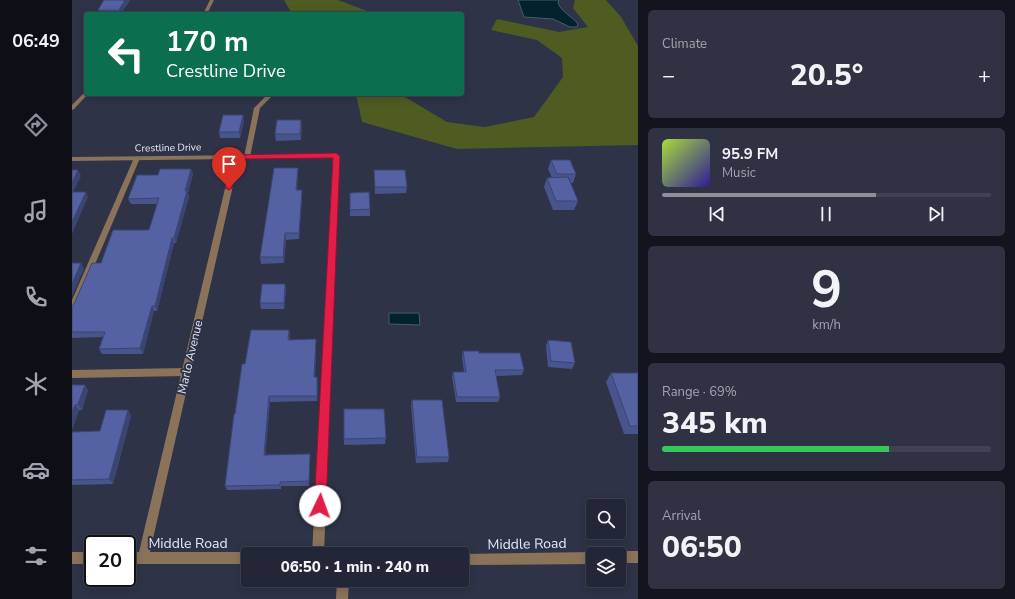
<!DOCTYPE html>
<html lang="en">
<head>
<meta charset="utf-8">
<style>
  :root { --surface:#222636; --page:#2e3242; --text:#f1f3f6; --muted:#a2a5ad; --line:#3f4351; --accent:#8c9099 }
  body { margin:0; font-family:"Nunito Sans",sans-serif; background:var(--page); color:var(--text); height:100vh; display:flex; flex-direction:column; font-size:15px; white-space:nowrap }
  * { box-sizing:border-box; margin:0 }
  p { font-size:13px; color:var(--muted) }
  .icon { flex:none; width:22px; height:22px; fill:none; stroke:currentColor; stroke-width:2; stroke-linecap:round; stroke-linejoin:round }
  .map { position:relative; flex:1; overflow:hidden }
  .panel { display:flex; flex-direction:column; gap:10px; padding:10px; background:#13151e; width:377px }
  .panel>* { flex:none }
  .guide { position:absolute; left:12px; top:12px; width:380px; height:84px; border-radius:4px; box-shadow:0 2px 10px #0003,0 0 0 1px var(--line); background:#0b6e4f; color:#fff; overflow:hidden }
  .buttons { position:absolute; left:514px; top:499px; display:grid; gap:8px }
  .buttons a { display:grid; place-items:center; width:40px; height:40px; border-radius:4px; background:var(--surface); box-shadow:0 2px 10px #0003,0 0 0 1px var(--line); font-size:20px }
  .speed { position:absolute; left:12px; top:535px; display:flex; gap:8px; font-size:20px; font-weight:700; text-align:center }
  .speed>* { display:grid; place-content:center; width:52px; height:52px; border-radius:50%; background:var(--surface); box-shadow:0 2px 10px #0003,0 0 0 1px var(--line); line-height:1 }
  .speed .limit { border:2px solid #111; border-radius:6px; background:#fff; color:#111 }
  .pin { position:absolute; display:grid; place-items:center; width:34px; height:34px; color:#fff; margin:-41px -17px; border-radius:50% 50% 50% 0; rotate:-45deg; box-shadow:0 0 4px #0007 }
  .pin .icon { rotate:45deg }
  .me { position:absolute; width:44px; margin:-22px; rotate:3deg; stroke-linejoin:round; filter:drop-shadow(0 0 3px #0008) }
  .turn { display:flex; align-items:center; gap:14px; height:84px; padding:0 16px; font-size:18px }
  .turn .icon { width:52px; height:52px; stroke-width:2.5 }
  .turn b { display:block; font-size:28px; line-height:34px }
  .big { font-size:30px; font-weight:800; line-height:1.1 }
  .panel .tile { flex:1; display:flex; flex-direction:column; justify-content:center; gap:6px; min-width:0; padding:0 14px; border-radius:6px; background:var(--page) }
  .panel .dial { align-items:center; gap:0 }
  .dial b { font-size:52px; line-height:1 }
  .song { display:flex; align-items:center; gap:12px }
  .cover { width:48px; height:48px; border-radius:6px; background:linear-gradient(135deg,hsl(80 70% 55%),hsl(250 70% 35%)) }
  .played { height:4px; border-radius:2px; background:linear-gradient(90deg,var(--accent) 65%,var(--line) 65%) }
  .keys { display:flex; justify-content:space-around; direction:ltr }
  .heat { display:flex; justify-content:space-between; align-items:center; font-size:22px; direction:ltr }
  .charge { height:6px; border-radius:3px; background:linear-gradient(90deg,#34c759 69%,var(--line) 0) }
  .trip { position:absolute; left:169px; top:547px; width:228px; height:40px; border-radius:4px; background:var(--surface); box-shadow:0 2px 10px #0003,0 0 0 1px var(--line); font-weight:800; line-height:40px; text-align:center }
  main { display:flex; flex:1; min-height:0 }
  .tabs { display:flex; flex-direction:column; width:72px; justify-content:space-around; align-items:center; background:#0e0f16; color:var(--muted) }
  .tabs .icon { width:28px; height:28px }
  .tabs .current { color:var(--accent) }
  .tabs b { font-size:18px; color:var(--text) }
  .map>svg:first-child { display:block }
  .green { fill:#4e5c22 }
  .water { fill:#02232d; stroke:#465e69 }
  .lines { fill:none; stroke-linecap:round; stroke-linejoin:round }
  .service { fill:#8b735a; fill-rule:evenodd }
  .minor { fill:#8b735a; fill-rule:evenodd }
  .wall { fill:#48548c }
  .shaded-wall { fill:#3b4572 }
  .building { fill:#5462a3; stroke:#3b4572 }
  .route { fill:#e11d48; stroke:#92132f }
  .labels { text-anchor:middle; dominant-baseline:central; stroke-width:4; stroke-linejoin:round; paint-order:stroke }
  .far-street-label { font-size:10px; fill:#e5e9f6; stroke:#2e3348 }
  .street-label { font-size:12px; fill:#e5e9f6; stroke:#2e3348 }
  .near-street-label { font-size:14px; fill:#e5e9f6; stroke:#2e3348 }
</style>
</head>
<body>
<main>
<nav class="tabs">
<b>06:49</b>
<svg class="icon current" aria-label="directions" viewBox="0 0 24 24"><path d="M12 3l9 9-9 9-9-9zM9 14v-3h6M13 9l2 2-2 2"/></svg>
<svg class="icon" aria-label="music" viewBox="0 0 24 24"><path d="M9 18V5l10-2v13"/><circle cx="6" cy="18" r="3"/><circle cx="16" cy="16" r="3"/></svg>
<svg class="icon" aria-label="phone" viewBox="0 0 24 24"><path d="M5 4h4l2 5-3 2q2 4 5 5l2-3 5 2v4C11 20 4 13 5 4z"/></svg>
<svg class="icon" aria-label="climate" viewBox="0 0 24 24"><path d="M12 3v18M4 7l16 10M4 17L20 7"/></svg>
<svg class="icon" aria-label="car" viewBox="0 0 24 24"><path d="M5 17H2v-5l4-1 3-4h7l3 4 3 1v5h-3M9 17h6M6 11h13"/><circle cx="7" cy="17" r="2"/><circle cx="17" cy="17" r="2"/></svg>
<svg class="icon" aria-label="filters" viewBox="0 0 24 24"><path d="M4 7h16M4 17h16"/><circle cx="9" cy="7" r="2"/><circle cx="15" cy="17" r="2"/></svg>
</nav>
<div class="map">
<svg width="566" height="599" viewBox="0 0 566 599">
  <rect width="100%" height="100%" fill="#2e3348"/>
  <g class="green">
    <path d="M212,0H266L295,11L296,14H220Z"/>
    <path d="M503,0H534L549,17L566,46V145L385,149L290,122L284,94H328L375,122L413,127L462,117L491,77L490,58L465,40L419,30L425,19L487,32L516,27L501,8Z"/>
  </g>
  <g class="water">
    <path d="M446,0H487L486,3C490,13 500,16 506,24L505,27H498L481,19L452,17Z"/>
    <path d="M317,313H347L348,325L317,324Z"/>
  </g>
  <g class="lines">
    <g class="service">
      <path d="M196,94H202L188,108L178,157L177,158H173L172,157L182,108Z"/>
      <path d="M264,154L267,156L252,554H240L261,156Z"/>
      <path d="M65,156L68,158L4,309L3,311L0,312V300L62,158Z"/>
      <path d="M114,368L117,369L118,372L117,375L114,376L0,378V370Z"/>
    </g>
    <g class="minor">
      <path d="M138,0H142L135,14H131Z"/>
      <path d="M14,91V94H16L2,109L0,110V105Z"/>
      <path d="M264,154L266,155V157L167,159L78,552H176L180,554H176V564H55V552H67L160,159L0,161V157Z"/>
      <path d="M547,551H566V563H547V554H543Z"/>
      <rect x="0" y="552" width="21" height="12"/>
      <path d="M521,552L525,554H521V564L390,565V554H389Z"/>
      <path d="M265,580H277L276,599H264Z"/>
    </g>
  </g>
  <g class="wall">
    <path d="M58,0L49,14H27L26,10Z"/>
    <path d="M171,115L172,121L168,138H148L147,132Z"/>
    <path d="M230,126L229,140L204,141L203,134Z"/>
    <path d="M479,160L504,174L501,183H499L506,201L502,210H481L472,187L475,178H480L476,169Z"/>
    <path d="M226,168V174L225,190H230V196L227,239L214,240L212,263L189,264L188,257Z"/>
    <path d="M119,169L121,174L116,193L117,197L104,243H102L85,311H82L71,354H30L27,349L31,337L0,338V306L2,304L29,263L77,230L85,204H59L56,199Z"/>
    <path d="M302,170L335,187L334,193L303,194Z"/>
    <path d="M278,193L298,209V216H278Z"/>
    <path d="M213,284L214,290L212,309H189L188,303Z"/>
    <path d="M217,330L218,336V340L244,339V345L243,377L246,382L245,401L198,402L193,455L238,454V459L237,486H209V489L155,490L153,486L163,414Z"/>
    <path d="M476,340L503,363L500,369L476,367L474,346Z"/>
    <path d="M391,351L407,353L452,370L450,375L424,376L428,397L426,402H384L380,377L381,372H392L390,356Z"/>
    <path d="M539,373H566V434H552L534,382Z"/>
    <path d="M0,385L16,390L10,410H7L0,430Z"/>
    <path d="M340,400L377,457L376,462L344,463L339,406Z"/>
    <path d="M272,409L314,438L313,444L272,445Z"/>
    <path d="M56,410L59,416L41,484L0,485V432L28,431Z"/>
  </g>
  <g class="shaded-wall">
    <path d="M53,0H58L49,14H48L47,10Z"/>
    <path d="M171,115L172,121L168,138L167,132Z"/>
    <path d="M229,120L230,126L229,140L228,134Z"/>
    <path d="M226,168V174L225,196L224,190Z"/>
    <path d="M119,169L121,174L116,193L117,197L104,243L102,238L113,191Z"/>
    <path d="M6,170L9,176L0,194V183Z"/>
    <path d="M230,190V196L227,239V233Z"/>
    <path d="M14,192L16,197L0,234V222Z"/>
    <path d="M213,233L214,240L212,263L211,257Z"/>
    <path d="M100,238L102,243L85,311L83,306Z"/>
    <path d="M9,263L12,269L0,296V284Z"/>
    <path d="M213,284L214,290L212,309V303Z"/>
    <path d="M80,306L82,311L71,354L68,348Z"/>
    <path d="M217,330L218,336L217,345L216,340Z"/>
    <path d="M244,339V345L243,382L242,377Z"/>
    <path d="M245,377L246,382L245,401Z"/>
    <path d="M13,385L16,390L10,410L6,404Z"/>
    <path d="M197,396L198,402L193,460L192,455Z"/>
    <path d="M3,405L7,410L0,430V412Z"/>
    <path d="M56,410L59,416L41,484L37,479Z"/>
  </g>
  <g class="building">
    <path d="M32,0H53L47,10H26Z"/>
    <path d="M151,115H171L167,132H147Z"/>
    <path d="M205,120H229L228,134H203Z"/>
    <path d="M479,160H498L504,174H485Z"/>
    <path d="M202,168H226L224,190H230L227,233H213L211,257H188Z"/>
    <path d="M88,169H119L113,191H115L102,238H100L83,306H80L68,348L27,349L33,332H0V306L2,304L20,263H29L41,230H77L87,198L56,199L65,175H86Z"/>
    <path d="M0,170H6L0,183Z"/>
    <path d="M302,170H333L335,187H303Z"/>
    <path d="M496,177L506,201H484L475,178Z"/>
    <path d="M0,192H14L0,222Z"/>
    <path d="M297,192L298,209L278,210V193Z"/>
    <path d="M0,263H9L0,284Z"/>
    <path d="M190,284H213L212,303H188Z"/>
    <path d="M179,330H217L216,340L244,339L242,377H245V396H197L192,455L238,454L237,481L208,482V485L153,486L162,414H163L170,364H173Z"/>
    <path d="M476,340L499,342L503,363L479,361Z"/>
    <path d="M391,351H407V353H448L452,370H423L428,397H385L381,372H394Z"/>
    <path d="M539,373H566V426H558Z"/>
    <path d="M0,385H13L6,404L3,405L0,412Z"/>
    <path d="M340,400H370L377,457H345Z"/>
    <path d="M272,409H312L314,438L272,439Z"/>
    <path d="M34,410H56L37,479L0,480V432L28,431Z"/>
  </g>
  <path class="route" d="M264,153L268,156L254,506L253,510L248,512L244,510L242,506L261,158L167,159L160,188L157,190L153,188L161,155Z"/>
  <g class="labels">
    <g class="far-street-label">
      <text transform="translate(96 148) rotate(-1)">Crestline Drive</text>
    </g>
    <g class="street-label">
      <text transform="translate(118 357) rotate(-77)">Marlo Avenue</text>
    </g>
    <g class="near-street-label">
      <text x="116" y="543">Middle Road</text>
      <text transform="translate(455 544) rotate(-1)">Middle Road</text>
    </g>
  </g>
</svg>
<div class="buttons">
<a><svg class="icon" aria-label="search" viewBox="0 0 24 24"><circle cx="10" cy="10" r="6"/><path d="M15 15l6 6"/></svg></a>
<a><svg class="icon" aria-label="layers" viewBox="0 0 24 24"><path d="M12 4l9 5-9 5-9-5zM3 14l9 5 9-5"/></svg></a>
</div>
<div class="speed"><div class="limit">20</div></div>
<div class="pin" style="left:157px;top:188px;background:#d93025"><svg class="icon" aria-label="arrive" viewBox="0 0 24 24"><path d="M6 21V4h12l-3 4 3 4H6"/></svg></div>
<svg class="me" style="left:248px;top:506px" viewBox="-20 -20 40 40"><circle r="19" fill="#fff"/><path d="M0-13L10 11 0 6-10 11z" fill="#e11d48"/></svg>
<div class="trip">06:50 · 1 min · 240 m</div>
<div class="guide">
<div class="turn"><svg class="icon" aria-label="left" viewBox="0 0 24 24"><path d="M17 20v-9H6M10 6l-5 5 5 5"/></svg><div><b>170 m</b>Crestline Drive</div></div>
</div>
</div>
<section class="panel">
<div class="tile"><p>Climate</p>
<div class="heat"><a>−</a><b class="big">20.5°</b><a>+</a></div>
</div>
<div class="tile">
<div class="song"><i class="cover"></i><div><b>95.9 FM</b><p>Music</p></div></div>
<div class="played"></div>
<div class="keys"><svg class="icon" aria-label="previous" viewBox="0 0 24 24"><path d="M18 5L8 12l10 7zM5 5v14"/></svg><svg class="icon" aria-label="pause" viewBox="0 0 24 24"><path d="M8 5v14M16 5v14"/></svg><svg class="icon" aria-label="next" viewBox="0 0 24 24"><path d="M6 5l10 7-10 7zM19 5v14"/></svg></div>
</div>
<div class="tile dial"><b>9</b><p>km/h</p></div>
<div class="tile"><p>Range · 69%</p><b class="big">345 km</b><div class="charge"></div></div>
<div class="tile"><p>Arrival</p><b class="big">06:50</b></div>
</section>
</main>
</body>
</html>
